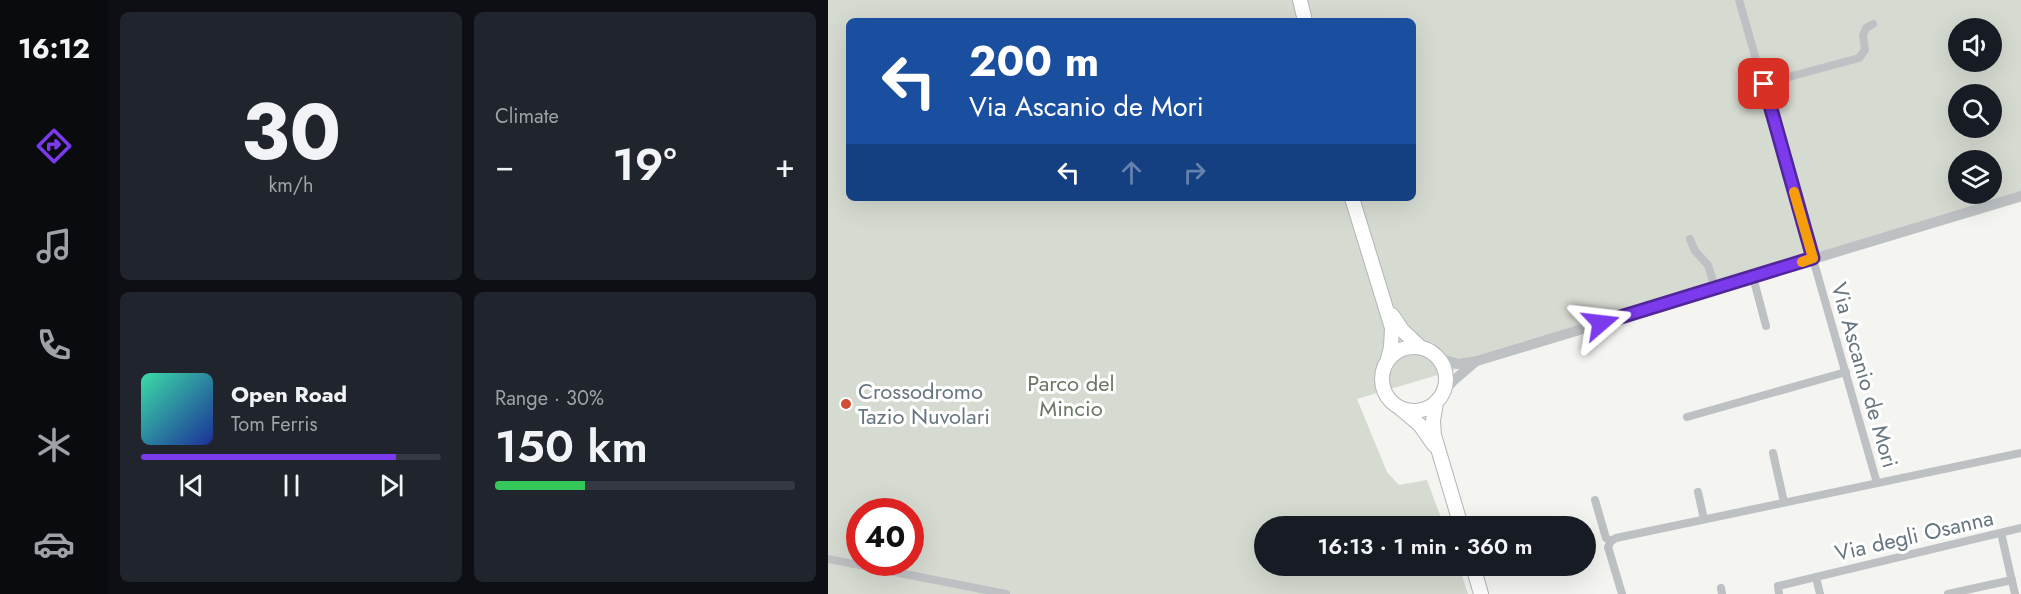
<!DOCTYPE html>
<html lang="en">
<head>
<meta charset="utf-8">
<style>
  :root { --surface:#171b24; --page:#20242c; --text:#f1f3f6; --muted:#9ea1a6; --line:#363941; --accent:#7c3aed }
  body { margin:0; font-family:Jost,sans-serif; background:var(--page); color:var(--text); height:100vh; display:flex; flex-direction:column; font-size:22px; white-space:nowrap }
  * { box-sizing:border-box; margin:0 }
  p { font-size:20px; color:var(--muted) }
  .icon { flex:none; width:33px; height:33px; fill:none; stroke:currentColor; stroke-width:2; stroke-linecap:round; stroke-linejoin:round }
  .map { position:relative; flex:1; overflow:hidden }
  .drawer { display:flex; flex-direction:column; gap:12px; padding:12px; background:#0d0f14; width:720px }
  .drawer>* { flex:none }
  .guide { position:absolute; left:18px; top:18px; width:570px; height:183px; border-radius:9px; box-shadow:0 6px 24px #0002; background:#1a4fa0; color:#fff; overflow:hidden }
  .buttons { position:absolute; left:1120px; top:18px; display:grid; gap:12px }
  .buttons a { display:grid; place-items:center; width:54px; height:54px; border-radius:50%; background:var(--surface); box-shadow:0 6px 24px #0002; font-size:30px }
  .speed { position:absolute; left:18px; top:498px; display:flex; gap:12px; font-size:30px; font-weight:700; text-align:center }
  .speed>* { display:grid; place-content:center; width:78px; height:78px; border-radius:50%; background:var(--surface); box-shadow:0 6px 24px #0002; line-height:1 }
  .speed .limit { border:9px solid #d22; background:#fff; color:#111 }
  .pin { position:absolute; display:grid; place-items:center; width:51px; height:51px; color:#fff; margin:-26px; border-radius:12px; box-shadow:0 3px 9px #0006 }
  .me { position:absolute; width:66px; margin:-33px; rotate:73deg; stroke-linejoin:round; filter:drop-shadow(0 0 4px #0008) }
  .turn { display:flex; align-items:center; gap:21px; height:126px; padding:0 24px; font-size:27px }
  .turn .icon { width:78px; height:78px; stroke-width:2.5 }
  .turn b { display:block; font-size:42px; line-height:51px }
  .lanes { display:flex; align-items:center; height:57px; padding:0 24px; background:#0003; justify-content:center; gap:30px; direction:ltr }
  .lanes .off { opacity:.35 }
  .big { font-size:45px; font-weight:600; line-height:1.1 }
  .drawer .tile { flex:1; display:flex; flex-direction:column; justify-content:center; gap:9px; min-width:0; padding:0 21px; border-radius:9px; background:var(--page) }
  .drawer .dial { align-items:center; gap:0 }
  .dial b { font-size:78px; line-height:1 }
  .song { display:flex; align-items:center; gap:18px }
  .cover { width:72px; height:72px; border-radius:9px; background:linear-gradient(135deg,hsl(160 70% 55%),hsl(230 70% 35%)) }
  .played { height:6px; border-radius:3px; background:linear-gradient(90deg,var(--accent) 85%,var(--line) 85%) }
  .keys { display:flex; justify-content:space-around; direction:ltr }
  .heat { display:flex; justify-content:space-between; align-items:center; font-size:33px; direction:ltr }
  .charge { height:9px; border-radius:4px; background:linear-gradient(90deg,#34c759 30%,var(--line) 0) }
  .drawer .tiles { flex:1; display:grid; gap:12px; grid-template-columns:repeat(2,1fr) }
  .trip { position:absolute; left:426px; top:516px; width:342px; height:60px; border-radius:30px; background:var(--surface); box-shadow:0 6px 24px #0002; font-weight:600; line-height:60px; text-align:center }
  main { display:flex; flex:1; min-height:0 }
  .dock { display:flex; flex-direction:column; width:108px; justify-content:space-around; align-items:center; background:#090b0e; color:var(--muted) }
  .dock .icon { width:42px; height:42px }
  .dock .on { color:var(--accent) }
  .dock b { font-size:27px; color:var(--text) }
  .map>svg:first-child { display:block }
  .green { fill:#d6dbd2; fill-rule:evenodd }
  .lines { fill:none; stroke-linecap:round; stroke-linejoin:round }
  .primary-casing { stroke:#b1b5b8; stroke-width:16 }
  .minor { stroke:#bdc1c4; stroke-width:8 }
  .tertiary { stroke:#bdc1c4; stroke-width:10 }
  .primary { stroke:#fff; stroke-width:14 }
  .route-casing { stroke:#51269a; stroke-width:15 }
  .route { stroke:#7c3aed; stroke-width:10 }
  .slow { stroke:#f59e0b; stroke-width:10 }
  .poi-dot { fill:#d14d34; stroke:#fff; stroke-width:2 }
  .labels { text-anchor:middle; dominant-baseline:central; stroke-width:6; stroke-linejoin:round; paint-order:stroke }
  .street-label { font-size:22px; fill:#66767f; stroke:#fff }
  .park-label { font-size:22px; fill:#697764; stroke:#fff }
  .poi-label { font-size:22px; fill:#66767f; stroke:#fff; text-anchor:start }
</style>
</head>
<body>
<main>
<nav class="dock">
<b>16:12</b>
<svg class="icon on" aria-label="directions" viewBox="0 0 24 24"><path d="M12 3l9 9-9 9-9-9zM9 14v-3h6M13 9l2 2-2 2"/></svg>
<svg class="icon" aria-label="music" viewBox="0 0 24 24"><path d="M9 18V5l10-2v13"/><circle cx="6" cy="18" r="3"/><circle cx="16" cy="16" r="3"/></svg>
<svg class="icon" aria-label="phone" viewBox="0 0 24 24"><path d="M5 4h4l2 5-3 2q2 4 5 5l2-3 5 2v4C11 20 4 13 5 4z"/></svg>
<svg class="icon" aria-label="climate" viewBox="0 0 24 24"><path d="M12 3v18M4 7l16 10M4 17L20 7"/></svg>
<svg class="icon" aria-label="car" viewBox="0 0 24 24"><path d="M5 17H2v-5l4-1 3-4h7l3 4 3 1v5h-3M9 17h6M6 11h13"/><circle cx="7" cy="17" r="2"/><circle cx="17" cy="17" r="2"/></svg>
</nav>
<section class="drawer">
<div class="tiles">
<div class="tile dial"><b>30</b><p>km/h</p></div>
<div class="tile"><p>Climate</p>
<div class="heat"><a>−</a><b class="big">19°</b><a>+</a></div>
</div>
<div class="tile">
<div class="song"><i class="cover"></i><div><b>Open Road</b><p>Tom Ferris</p></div></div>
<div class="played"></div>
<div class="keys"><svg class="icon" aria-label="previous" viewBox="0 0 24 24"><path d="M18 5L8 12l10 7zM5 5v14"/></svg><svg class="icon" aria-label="pause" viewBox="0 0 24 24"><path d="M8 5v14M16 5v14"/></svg><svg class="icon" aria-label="next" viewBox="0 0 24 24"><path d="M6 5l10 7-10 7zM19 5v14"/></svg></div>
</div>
<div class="tile"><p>Range · 30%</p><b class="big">150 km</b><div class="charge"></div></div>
</div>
</section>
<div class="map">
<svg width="1193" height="594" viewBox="0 0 1193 594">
  <rect width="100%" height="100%" fill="#f4f4f1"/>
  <path class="green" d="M0,0H1193V202L529,399L559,472L571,485L599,480L616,526H436V566H631L640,594H0ZM21,21H585V198H21ZM1131,28H1164V62H1131ZM1131,94H1164V128H1131ZM1131,160H1164V194H1131ZM32,512H82V562H32Z"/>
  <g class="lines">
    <defs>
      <g id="primary">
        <path d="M472,0L477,21"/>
        <path d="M524,198L564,328L563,347L560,359"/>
        <path d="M564,315L574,330L592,347"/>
        <circle cx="586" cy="379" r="32"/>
        <path d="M608,402L605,421L606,435L633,526"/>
        <path d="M573,409L592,425L606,445"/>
        <path d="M645,566L653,594"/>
      </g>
    </defs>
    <use href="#primary" class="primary-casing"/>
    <g class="minor">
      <path d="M911,0L1049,483"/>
      <path d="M935,84L1031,58L1037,50L1035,35L1038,28L1045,24"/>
      <path d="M862,239L867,251L880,265L887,288"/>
      <path d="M925,277L938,326"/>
      <path d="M859,417L1018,372"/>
      <path d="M945,453L956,502"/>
      <path d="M870,492L876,519"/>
      <path d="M767,500L778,538L783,541"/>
      <path d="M1173,533L1187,594"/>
      <path d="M783,541L788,538L1193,453"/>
      <path d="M783,541L780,547L794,594"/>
      <path d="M0,559L178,594"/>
      <path d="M988,577L992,594"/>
      <path d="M893,588L894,594"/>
      <path d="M951,594L950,586L1193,528"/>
      <path d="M1120,594L1184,580"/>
    </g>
    <g class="tertiary">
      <path d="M611,358L630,364L649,361L1193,196"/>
      <path d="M614,394L625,381L646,363"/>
    </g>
    <use href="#primary" class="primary"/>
  </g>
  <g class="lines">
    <defs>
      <path id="route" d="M773,323L985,258L936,84"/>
    </defs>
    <use href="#route" class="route-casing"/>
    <use href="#route" class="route"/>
    <path class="slow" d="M966,192L985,258L974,262"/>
  </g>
  <circle class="poi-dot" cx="18" cy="404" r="6"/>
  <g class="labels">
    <g class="street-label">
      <text transform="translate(1037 375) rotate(74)">Via Ascanio de Mori</text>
      <text transform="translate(1086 535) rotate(-13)">Via degli Osanna</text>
    </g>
    <g class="park-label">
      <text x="243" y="383">Parco del<tspan x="243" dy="25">Mincio</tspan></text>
    </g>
    <g class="poi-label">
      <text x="30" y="391">Crossodromo<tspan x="30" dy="25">Tazio Nuvolari</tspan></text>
    </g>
  </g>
</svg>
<div class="buttons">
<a><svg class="icon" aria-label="sound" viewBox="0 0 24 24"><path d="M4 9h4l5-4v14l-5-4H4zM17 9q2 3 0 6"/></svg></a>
<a><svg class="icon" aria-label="search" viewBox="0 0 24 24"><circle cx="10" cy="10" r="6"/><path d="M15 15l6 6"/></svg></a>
<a><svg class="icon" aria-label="layers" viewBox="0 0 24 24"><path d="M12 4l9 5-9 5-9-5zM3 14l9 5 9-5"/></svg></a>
</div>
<div class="speed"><div class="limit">40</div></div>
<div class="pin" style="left:936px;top:84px;background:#d93025"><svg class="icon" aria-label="arrive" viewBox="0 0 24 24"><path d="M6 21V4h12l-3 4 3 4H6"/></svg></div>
<svg class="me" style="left:773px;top:323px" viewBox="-20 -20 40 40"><path d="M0-17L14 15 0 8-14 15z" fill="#7c3aed" stroke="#fff" stroke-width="4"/></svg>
<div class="trip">16:13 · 1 min · 360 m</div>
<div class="guide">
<div class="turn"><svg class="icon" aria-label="left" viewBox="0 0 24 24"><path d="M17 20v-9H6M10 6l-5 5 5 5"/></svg><div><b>200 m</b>Via Ascanio de Mori</div></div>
<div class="lanes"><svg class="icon" aria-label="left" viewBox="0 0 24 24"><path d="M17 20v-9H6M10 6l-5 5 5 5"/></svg><svg class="icon off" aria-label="ahead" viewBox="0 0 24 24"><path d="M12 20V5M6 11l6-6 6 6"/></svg><svg class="icon off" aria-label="right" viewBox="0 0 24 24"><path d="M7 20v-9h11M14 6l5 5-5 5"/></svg></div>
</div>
</div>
</main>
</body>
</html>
